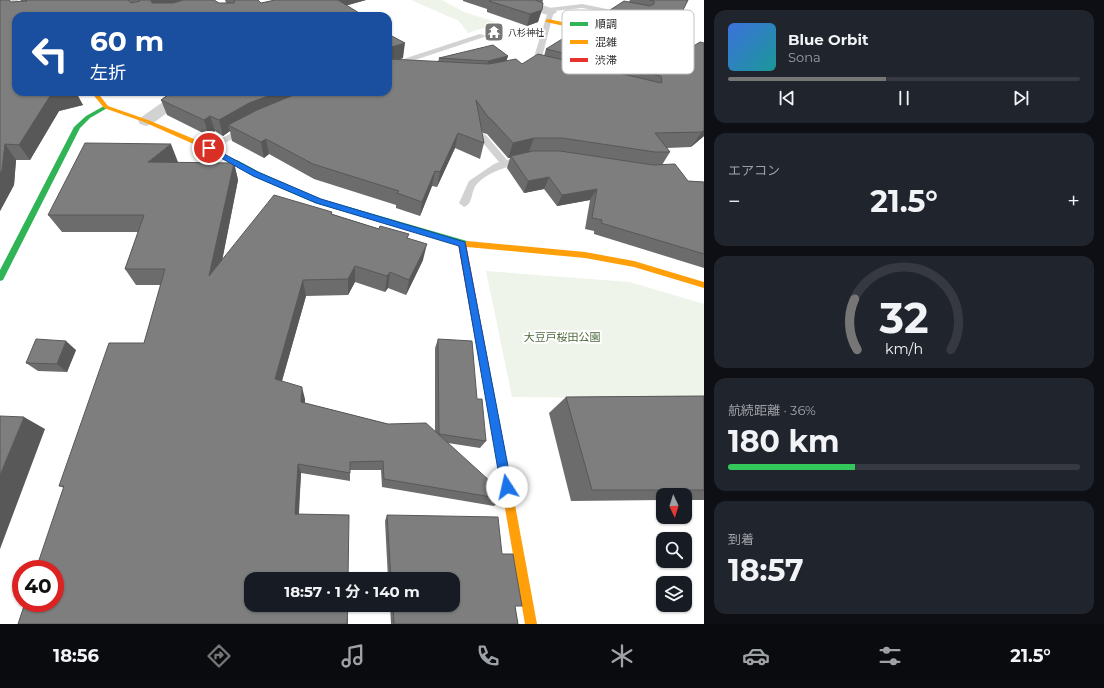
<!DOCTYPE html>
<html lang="ja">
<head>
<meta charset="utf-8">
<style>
  :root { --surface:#171b24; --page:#20242c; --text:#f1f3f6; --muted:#9ea1a6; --line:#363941; --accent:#767676 }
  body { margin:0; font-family:Montserrat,"Noto Sans JP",sans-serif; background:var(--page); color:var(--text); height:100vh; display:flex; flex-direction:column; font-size:15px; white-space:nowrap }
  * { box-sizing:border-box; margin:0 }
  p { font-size:13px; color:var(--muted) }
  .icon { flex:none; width:22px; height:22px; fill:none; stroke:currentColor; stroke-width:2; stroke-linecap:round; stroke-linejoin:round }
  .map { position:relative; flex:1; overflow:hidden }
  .sheet { display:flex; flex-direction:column; gap:10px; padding:10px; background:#0d0f14; width:400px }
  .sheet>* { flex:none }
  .banner { position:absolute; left:12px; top:12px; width:380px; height:84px; border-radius:12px; box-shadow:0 1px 3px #0004; background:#1a4fa0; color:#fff; overflow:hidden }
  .needle { width:26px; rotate:176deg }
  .controls { position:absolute; left:656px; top:488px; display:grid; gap:8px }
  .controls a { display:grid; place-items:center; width:36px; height:36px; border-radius:8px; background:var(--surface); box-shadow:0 1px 3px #0004; font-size:20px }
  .speed { position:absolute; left:12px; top:560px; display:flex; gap:8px; font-size:20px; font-weight:700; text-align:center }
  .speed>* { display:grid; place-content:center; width:52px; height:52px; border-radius:50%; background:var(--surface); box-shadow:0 1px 3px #0004; line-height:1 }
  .speed .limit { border:6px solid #d22; background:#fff; color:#111 }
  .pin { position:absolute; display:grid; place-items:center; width:34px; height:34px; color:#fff; margin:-17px; border:2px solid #fff; border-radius:50%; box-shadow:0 1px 4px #0007 }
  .me { position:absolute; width:44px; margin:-22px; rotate:350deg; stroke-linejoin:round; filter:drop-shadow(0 0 3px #0008) }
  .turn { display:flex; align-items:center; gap:14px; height:84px; padding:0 12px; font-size:18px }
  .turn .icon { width:52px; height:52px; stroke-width:2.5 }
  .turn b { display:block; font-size:28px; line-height:34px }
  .big { font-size:30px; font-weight:700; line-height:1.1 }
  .sheet .card { flex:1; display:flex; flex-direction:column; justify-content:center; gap:6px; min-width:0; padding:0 14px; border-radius:12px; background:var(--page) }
  .sheet .dial { align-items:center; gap:0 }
  .dial svg { height:104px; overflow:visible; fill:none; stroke:var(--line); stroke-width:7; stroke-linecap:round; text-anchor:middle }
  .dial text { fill:var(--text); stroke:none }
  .song { display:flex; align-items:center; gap:12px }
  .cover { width:48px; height:48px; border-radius:6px; background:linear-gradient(135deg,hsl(220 70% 55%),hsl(180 70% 35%)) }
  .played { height:4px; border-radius:2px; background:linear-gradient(90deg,var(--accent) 45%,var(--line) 45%) }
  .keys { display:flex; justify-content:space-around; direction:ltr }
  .heat { display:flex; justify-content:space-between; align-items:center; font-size:22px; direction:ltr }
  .charge { height:6px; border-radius:3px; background:linear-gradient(90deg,#34c759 36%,var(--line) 0) }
  .trip { position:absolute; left:244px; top:572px; width:216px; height:40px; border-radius:12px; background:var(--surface); box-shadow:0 1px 3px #0004; font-weight:700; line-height:40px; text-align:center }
  .tabs { display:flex; height:64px; justify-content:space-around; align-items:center; background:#090b0e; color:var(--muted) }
  .tabs .icon { width:28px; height:28px }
  .tabs .selected { color:var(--accent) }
  .tabs b { font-size:18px; color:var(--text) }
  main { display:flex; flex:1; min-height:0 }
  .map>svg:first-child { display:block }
  .green { fill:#eff4eb }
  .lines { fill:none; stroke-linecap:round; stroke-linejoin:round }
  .lane { fill:#d2d2d2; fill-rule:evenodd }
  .street { fill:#d2d2d2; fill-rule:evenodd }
  .fast { fill:#30b455; fill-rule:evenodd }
  .slow { fill:#ff9f0a; fill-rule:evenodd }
  .jam { fill:#e5322d; fill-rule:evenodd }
  .wall { fill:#6c6c6c }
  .shaded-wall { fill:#585858 }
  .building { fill:#7e7e7e; stroke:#585858 }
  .route { fill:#1a73e8; stroke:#114b97 }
  .labels { text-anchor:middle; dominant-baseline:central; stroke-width:4; stroke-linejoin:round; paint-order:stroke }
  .far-poi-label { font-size:9px; fill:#2d2d2d; stroke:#fff; text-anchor:start }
  .park-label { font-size:11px; fill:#4d683b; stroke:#fff }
  .key { fill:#fff; stroke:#c0c0c0; stroke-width:1 }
  .key-label { font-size:11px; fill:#2d2d2d }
</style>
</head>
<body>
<main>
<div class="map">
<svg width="704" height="624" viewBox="0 0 704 624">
  <rect width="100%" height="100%" fill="#fff"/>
  <g class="green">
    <path d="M411,0H442L464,12L499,23L468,33L459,21Z"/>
    <path d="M486,271L630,282L704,304V399L512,397Z"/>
  </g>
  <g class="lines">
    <g class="lane">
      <path d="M582,4L627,13L624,15L582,8L554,11L541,61L533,69H527V65L533,60L549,8Z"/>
      <path d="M480,34L487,36L388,69V64Z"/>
      <path d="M246,125L250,128L249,130L212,150L209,151L204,148Z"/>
      <path d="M483,134L486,135L507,160L524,156L529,159L527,161C512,165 486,172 476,185C471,192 473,204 464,207L459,203L469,181L494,164L499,162L478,137Z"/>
    </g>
    <g class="street">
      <path d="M5,0H18L33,16H20Z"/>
      <path d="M506,0H525L555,9L557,12L551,16L508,3Z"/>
      <path d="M177,92H195L152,124L146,126L140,124L138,121L140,118Z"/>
    </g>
    <g class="fast">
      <path d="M104,106L109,107L90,118L80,128L3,280L0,281V270L74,127L86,116Z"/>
      <path d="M231,160H237L259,172L321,199L467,241L471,244L467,247L315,203L253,176L231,164Z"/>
    </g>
    <g class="slow">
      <path d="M548,19L610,32L613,34L610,36L546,22L545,21Z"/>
      <path d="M91,92H97L108,106L148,120L211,146L238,162L234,164H231L207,150L144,122L104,108Z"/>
      <path d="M467,241L585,252L634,261L704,282V288L634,267L585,258L467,247L463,244Z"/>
      <path d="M501,451L505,452L506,456L537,624H525L496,456L497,452Z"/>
    </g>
    <path class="jam" d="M462,241L466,244L506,456L505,460L501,461L497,460L496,456L458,244Z"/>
  </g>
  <g class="wall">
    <path d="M20,0H214L219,3H226L225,0H258L261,3L275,0H366L347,5L16,16L83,105L59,111L30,160H16L14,185L0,211L11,2H22Z"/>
    <path d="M463,0H543L538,22L527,26L487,12V9L463,1Z"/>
    <path d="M630,0H688L667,42L679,55L704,136L691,147L667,148L670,152L662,165L688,181L704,182V268L594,234V231L585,229L590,200L557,206L544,189L524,193L507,168L510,158H508L487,134L483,133L481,130L484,143L480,159L455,148L437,187L432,186L420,216L396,208V205L314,179L269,154L264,158L232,141L230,131L223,136L215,131L209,136L167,115L161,100L167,95L160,92H388V34L403,58L397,60L438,62L439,58L508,56L506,61L522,64L544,56L546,49L602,22L607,12L629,2Z"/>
    <path d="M177,162L234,163L238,180L222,260L332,212V214L408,238L423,260L406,295L388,288L385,292L355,282L348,295L306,296L282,381L305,399V403L388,424L435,431V348L438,339L477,399L486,441L480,448L448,443L503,499L494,506L382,487L381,470H350V481L301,473L299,514L348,605V624H18L64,488L59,486L144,343L161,285H136L125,269L138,232H62L48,215L178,162Z"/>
    <path d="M76,350L67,372L38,371L26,363Z"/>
    <path d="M704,396V500H685V495H663V500L571,501L549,413L566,397Z"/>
    <path d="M387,515L502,554L515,606L518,624H391L390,605H453V579H388L385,521Z"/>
  </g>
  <g class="shaded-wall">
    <path d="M151,0H184L158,12L151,1Z"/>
    <path d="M338,0H366L338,8Z"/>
    <path d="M542,10L538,22L527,26L530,14Z"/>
    <path d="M405,43L403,58L388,63V48Z"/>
    <path d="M508,56L504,68L485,72L488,61Z"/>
    <path d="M67,92H76L83,105L59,111L30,160L19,145L50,96Z"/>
    <path d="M279,92H320L228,125L230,131L223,136L219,120L249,103Z"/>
    <path d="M210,116L215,131L209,136L204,120Z"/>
    <path d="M704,130V136L691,147L702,132Z"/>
    <path d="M458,133L455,148L437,187L440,172Z"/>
    <path d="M534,138L528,154L511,156L510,158H508L513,143Z"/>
    <path d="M266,139L269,154L264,158L261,142Z"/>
    <path d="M5,144L16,160L14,185L0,211V174Z"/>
    <path d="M171,144L178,162L156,180L148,162Z"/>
    <path d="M234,163L238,180L216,292L209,276Z"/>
    <path d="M435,171L432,186L420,216L422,202Z"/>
    <path d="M549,177L544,189L524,193L528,181Z"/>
    <path d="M597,189L590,200L557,206L562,195Z"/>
    <path d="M427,244L423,260L406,295L409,280Z"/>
    <path d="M355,266V282L348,295V279Z"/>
    <path d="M390,272L388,288L385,292L387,276Z"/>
    <path d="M303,280L306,296L279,391L275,379Z"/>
    <path d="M66,341L76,350L67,372L57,364Z"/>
    <path d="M302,387L305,399L304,413L301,402Z"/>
    <path d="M24,417L45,429L0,549V475Z"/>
    <path d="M298,464L301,473L298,520L295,514Z"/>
  </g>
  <g class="building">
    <path d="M0,0H9L11,2L27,1L25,0H128L131,3L140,1L139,0H151V1L152,3H173L183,0H214L219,3H234L235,0H258L261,3L275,0H338L364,16H16V92H67L50,96L19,145L5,144L2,170L0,174Z"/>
    <path d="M491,0H535L543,3L542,10L530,14L489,1Z"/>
    <path d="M649,0H688L667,42L692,21L679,55L700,42L704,43V130L702,132L655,133L670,152H655L562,138H534L513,143L491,119L488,117L476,100L484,143L458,133L440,172L435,171L422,202L397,193L399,191L313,164L266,139L261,142L228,125L257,110L301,92H388V50L389,59L489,64L516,59L522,64L538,54L661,83L662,82L661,76L546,49L593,20L630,28L636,27L638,21L635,18L607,12L624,1L650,6L654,4V1Z"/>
    <path d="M388,34L405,43L388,48Z"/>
    <path d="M493,45L508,56L488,61L439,58Z"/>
    <path d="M172,92H279L249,103L219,120L210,116L204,120L161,100Z"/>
    <path d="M85,143L171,144L148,162L234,163L209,276L274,195L332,212L331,214L379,229L380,226L409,234L407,238L427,244L409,280L390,272L387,276L355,266L348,279L303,280L275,379L302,387L301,402L388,424L426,423L502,492L503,499L384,479L383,461L350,462V473L298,464L295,514L349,515L348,579H251V605H348L347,624H18L25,603H55V569H36L64,486H59L109,343H144L165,269H125L144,215H48Z"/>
    <path d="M533,151H560L653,165L675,164L688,181L704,182V254L601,223L602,220L592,218L597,189L562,195L549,177L528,181L511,156Z"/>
    <path d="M36,339L66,341L57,364L26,363Z"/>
    <path d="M438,339L472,341L477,399H482L486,441L439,434Z"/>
    <path d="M704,396V490H592L566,397Z"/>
    <path d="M0,416L24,417L0,475Z"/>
    <path d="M387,515L498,517L502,554H513L516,572L522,606H515L518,624H394L393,605H453V579H391Z"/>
  </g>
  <path class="route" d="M209,146L258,172L321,199L465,242L512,487L511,491L507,493L503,491L501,487L459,246L316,203L253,176L207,150L206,148Z"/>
  <defs>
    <symbol id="temple-square" viewBox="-11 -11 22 22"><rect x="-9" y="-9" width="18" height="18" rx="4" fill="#767676" stroke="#fff"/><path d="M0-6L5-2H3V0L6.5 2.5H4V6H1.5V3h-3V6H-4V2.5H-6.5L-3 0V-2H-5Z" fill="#fff"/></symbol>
  </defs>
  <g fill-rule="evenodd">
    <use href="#temple-square" x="483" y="21" width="22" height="22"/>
  </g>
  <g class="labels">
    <g class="far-poi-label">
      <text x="508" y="32">八杉神社</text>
    </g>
    <g class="park-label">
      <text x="562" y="337">大豆戸桜田公園</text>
    </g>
  </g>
  <rect x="562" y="10" width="132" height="64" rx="6" class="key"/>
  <rect x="570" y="22" width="18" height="4" fill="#30b455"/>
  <rect x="570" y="40" width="18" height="4" fill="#ff9f0a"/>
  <rect x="570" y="58" width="18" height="4" fill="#e5322d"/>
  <g class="key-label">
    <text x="595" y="28">順調</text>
    <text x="595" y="46">混雑</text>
    <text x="595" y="64">渋滞</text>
  </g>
</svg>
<div class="controls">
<a><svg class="needle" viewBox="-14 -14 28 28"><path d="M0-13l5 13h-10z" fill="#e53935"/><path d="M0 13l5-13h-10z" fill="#9ea1a6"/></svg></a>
<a><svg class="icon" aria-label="search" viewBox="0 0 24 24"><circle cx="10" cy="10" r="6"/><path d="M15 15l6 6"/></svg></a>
<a><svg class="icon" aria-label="layers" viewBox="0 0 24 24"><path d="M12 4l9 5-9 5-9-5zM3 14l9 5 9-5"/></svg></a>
</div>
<div class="speed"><div class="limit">40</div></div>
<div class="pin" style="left:209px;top:148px;background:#d93025"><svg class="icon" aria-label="arrive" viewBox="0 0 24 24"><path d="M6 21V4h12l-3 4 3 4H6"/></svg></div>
<svg class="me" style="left:507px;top:487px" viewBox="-20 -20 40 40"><circle r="19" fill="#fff"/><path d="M0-13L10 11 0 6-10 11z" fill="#1a73e8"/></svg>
<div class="trip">18:57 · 1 分 · 140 m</div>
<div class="banner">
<div class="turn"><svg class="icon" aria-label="left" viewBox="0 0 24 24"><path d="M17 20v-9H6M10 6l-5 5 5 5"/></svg><div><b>60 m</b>左折</div></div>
</div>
</div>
<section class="sheet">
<div class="card">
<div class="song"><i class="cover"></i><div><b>Blue Orbit</b><p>Sona</p></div></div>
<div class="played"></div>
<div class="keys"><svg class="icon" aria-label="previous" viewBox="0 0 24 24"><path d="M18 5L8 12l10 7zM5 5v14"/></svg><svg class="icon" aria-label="pause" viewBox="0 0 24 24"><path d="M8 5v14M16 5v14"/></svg><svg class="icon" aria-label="next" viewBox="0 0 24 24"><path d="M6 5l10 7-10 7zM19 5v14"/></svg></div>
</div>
<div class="card"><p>エアコン</p>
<div class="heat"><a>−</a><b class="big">21.5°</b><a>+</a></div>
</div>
<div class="card dial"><svg viewBox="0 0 100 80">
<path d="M14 69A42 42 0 1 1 86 69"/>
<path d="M14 69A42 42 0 0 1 12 30" stroke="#767676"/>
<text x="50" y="56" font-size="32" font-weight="700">32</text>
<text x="50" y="72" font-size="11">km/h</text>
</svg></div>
<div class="card"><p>航続距離 · 36%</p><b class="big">180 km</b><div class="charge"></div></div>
<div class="card"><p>到着</p><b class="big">18:57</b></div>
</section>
</main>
<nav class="tabs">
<b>18:56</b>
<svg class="icon selected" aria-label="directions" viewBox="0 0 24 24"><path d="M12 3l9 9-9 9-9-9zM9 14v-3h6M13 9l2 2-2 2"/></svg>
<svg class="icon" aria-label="music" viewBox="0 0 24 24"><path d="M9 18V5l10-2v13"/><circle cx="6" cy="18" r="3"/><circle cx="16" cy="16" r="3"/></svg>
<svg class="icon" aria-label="phone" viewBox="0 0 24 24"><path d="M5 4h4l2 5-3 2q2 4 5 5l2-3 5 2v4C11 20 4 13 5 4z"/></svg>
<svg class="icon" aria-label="climate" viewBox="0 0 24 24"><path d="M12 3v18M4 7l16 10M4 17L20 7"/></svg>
<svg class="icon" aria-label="car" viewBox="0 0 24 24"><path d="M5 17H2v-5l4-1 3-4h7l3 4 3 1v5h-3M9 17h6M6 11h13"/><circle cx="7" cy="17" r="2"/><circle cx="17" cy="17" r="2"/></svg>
<svg class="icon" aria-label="filters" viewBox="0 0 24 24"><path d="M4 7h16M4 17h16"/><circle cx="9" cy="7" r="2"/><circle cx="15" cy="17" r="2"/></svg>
<b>21.5°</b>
</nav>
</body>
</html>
